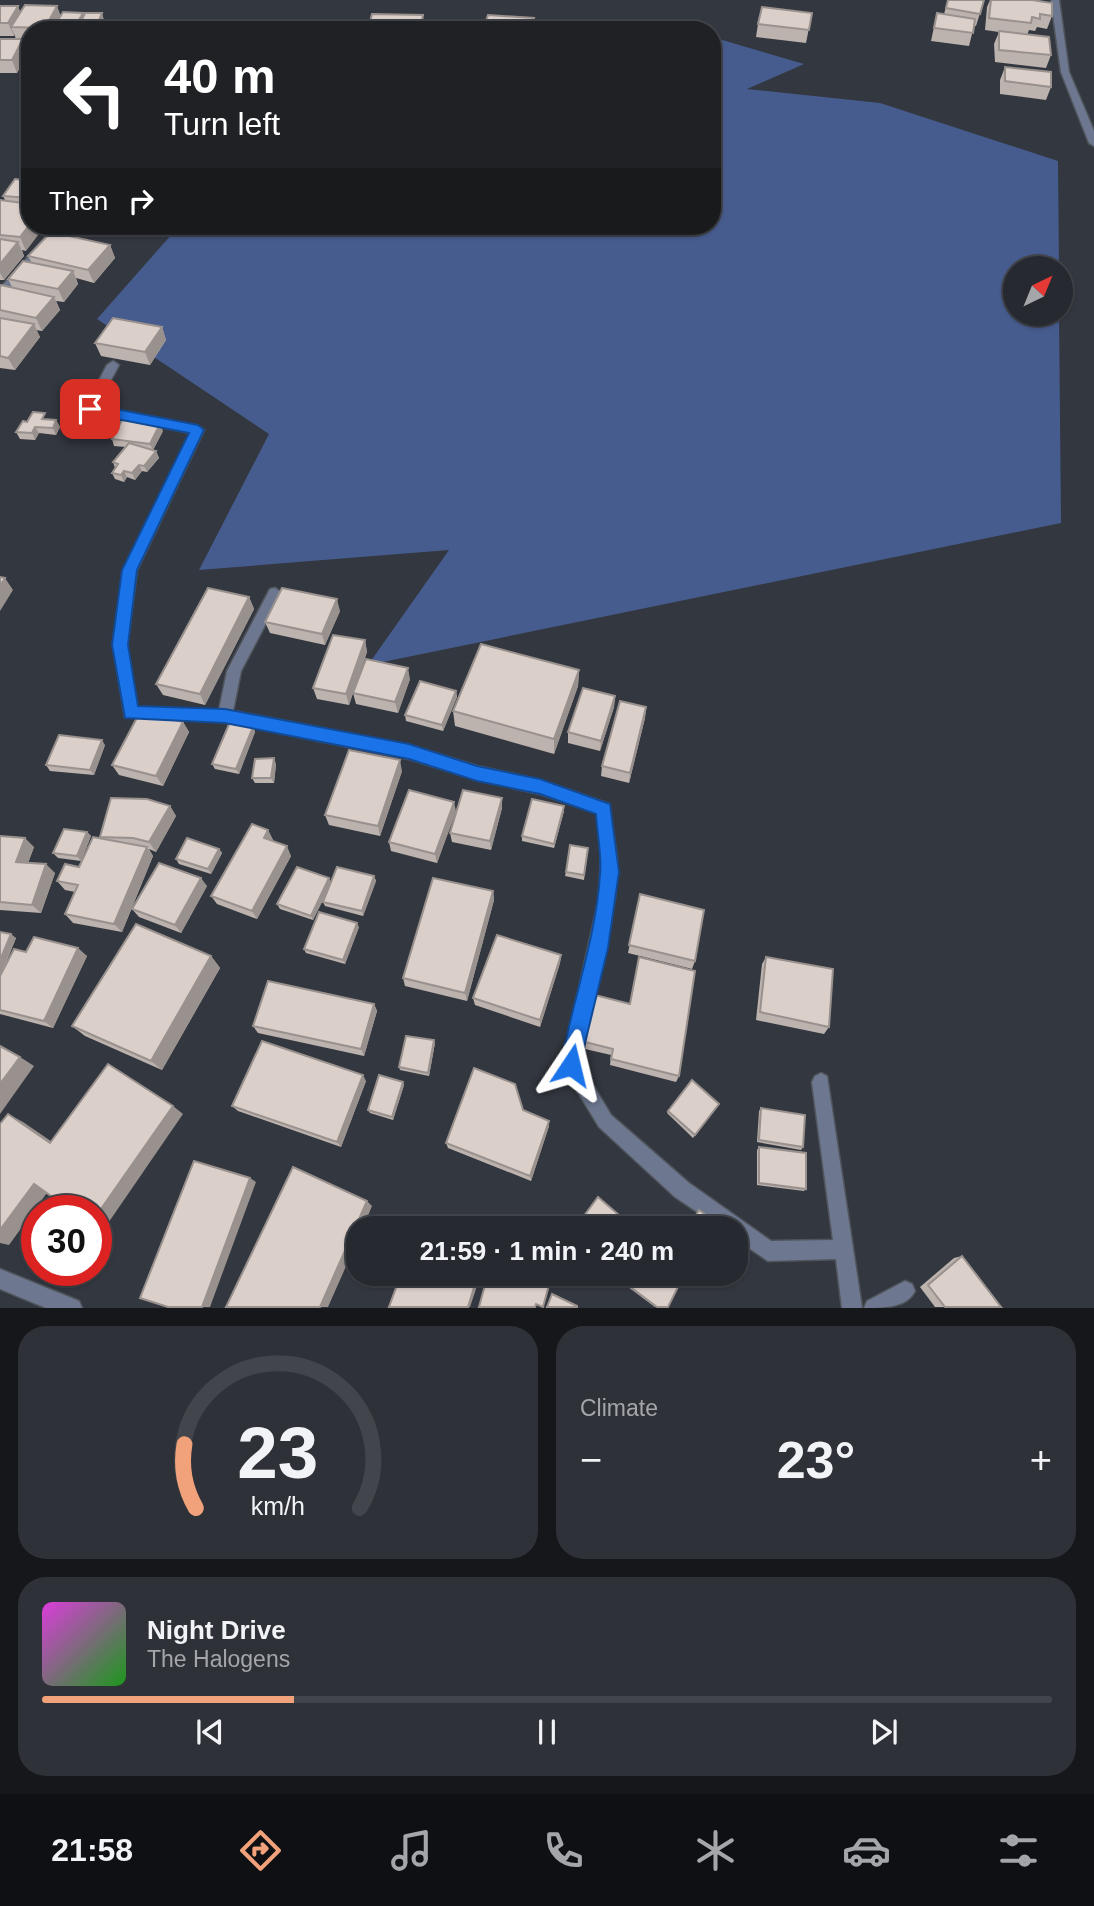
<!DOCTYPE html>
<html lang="en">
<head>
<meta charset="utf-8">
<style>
  :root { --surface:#26292f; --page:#2e3137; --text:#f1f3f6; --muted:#a4a6aa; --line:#42454b; --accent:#f1a27b }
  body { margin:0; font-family:Arial,sans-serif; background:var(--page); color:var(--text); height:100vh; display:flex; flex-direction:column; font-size:26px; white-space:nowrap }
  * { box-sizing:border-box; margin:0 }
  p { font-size:23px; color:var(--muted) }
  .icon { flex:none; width:38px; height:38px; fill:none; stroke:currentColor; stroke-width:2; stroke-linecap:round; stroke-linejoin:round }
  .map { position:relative; height:1308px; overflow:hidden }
  .panel { display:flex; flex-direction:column; gap:18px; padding:18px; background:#15171a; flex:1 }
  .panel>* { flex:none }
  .banner { position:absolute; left:21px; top:21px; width:700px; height:214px; border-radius:28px; box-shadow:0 2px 5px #0004,0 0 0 2px var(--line); background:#202124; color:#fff; overflow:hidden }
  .needle { width:46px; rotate:43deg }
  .controls { position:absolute; left:1003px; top:256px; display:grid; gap:14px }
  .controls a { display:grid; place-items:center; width:70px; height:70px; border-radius:50%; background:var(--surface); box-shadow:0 2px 5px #0004,0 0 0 2px var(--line); font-size:35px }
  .speed { position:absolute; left:21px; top:1195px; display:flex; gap:14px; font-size:35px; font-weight:700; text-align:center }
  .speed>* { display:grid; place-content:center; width:91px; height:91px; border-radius:50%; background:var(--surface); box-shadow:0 2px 5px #0004,0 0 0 2px var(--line); line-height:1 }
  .speed .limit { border:10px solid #d22; background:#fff; color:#111 }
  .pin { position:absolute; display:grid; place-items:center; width:60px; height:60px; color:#fff; margin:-30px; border-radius:14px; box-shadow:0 4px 10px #0006 }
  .me { position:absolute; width:77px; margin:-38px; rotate:10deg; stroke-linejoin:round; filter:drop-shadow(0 0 5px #0008) }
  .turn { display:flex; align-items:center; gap:24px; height:147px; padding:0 28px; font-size:32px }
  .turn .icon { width:91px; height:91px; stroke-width:2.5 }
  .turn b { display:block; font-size:49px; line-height:60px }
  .then { display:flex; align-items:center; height:66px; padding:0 28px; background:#0003; gap:14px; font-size:26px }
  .big { font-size:52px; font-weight:700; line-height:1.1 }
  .panel .card { flex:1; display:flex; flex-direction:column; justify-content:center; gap:10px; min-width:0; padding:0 24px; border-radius:28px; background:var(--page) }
  .panel .dial { align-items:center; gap:0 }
  .dial svg { height:182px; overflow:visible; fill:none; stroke:var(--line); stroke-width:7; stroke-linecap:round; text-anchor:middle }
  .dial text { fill:var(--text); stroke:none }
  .song { display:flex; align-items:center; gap:21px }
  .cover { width:84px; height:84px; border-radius:10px; background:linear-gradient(135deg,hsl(300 70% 55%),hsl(120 70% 35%)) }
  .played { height:7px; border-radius:4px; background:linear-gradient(90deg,var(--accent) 25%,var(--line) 25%) }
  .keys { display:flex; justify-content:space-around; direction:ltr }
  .heat { display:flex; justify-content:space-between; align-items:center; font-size:38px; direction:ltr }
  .panel .tiles { flex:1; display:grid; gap:18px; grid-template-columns:1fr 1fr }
  .card:last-child { grid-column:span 2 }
  .trip { position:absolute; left:346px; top:1216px; width:402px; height:70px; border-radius:28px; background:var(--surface); box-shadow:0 2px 5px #0004,0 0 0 2px var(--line); font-weight:700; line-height:70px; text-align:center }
  .tabs { display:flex; height:112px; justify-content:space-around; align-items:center; background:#0f1013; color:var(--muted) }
  .tabs .icon { width:49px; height:49px }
  .tabs .selected { color:var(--accent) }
  .tabs b { font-size:32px; color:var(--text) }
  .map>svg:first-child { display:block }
  .green { fill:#475c8e }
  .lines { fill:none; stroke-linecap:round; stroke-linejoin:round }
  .street-casing { stroke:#50545b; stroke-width:3 }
  .street { fill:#6d7890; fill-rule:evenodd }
  .wall { fill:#bcb2ae }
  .shaded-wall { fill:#99918d }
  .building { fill:#dbcfca; stroke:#99918d; stroke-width:2 }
  .route { fill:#1a73e8; stroke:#114b97; stroke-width:2 }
</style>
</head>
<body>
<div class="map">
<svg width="1094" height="1308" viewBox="0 0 1094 1308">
  <rect width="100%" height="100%" fill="#33373f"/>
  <path class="green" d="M712,37L804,64L747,89L880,103L1058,161L1059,268H1015V313H1059L1061,523L368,665L449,550L199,570L269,434L97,319L179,226H712Z"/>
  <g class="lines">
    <defs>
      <g id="street">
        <path d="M1051,0H1059L1069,72L1094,131V146L1089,143L1061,72Z"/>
        <path d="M56,226H66L4,297L0,299V288Z"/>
        <path d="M113,361L119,365L97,406L198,426L204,430L137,570L127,645L136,707L219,710L227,671L270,589L275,588L282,593L241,671L233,711L409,745L477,766L540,780L609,804L617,858L615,898L580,1063L611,1115L689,1183L771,1241L833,1240L812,1082L815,1076L821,1073L827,1076L862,1308H842L836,1259L768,1261L737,1240V1228H721L675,1197L599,1127L565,1071L562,1065L599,898L601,858L597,813L540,794L477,780L409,759L225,722L125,717L113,645L123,570L191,433L86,412L84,409L107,365Z"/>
        <path d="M0,1269L79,1301L82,1308H46L0,1289Z"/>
        <path d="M905,1281L912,1284L915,1291C907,1308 882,1308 864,1308L867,1301Z"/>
      </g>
    </defs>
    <use href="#street" class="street-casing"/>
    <use href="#street" class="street"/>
  </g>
  <g class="wall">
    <path d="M948,0H984L976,26H974L969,46L931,41L937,13L944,14Z"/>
    <path d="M990,0H1032L1052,16L1047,29L1037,27L1035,31L1029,30L1027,35L1051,55L1046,68L995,62L994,44L999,32L985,30L987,7Z"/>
    <path d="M0,6H18L20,12L60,16L83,13L84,15L104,20L100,30H30V40H23L28,52L17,73H0V39H16L14,34V36H0Z"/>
    <path d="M812,13L806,43L756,37L758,24Z"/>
    <path d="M1005,67L1051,87L1046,100L1000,94V80Z"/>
    <path d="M30,181V226L26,251L22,250L24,256L4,280H0V200H5L3,196Z"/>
    <path d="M79,226H125L115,237L81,230Z"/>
    <path d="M110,245L115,258L94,283L76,278L78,284L64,302L56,301L60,310L42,331L36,330L40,337L15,370L0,368V287H12L8,279L32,263L28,256Z"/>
    <path d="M162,327L166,340L150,365L101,356L95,343Z"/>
    <path d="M48,420H56L60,427L56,435L39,433L35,440L20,439L16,432L27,422Z"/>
    <path d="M163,431L153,450L156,451L159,458L147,472L142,471L135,480L127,477L124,482L115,479L112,473L115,468L113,462L126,447L114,446L112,439Z"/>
    <path d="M249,597L254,609L205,705L163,695L156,684Z"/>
    <path d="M340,611L325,645L270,633L265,622Z"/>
    <path d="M365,640L367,652L356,684L410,679L398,713L356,704L353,693L349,705L317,699L313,688Z"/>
    <path d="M579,670L578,686L554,754L455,726L453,711Z"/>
    <path d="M456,691L457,697L443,731L406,721L405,715Z"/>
    <path d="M615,696L614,707L600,751L568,743V732Z"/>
    <path d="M646,707L645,718L629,783L601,776L602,766Z"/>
    <path d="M183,722L189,732L163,786L119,775L112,765Z"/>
    <path d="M253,727L255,732L239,774L215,769L212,764Z"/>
    <path d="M105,745L94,775L50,771L46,765Z"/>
    <path d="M276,764L274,783H255L252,778Z"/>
    <path d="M402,771L380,836L329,825L325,815Z"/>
    <path d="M502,798V808L491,850L452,842L450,833Z"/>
    <path d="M170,806L176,816L156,852L149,849L153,856L122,932L73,923L65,914L75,892L65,890L57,881L79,867L101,838L100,837Z"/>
    <path d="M456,811L437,863L391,851L389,842Z"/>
    <path d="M564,811L554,848L522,841V836Z"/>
    <path d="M268,830L273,840L272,841L291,856L257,919L217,904L211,896Z"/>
    <path d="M87,832L91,836L81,861L58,858L53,853Z"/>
    <path d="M0,836L34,847L28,863L55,873L41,913L0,910Z"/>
    <path d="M588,848L584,880L565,876L566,872Z"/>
    <path d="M219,849L222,853L211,874L179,864L176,859Z"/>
    <path d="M374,876L376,881L363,916L325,906L323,902L329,888L313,920L280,909L277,904L331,882Z"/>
    <path d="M207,886L181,933L139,917L132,909Z"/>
    <path d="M493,891L494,900L467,1001L405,986L403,978Z"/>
    <path d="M640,894L695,961L692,969L628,953Z"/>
    <path d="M359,927L345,964L306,953L304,949Z"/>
    <path d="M0,932L16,938L2,973L26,952L87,956L53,1028L0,1014V976L1,973H0Z"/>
    <path d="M561,955L560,963L540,1027L475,1005L473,998Z"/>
    <path d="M211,956L220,968L162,1070L85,1036L72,1026Z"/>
    <path d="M766,957L829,1027L824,1034L756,1020L762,964Z"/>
    <path d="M595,995L679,1076L676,1082L610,1065L611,1055L585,1049Z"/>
    <path d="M374,1004L377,1011L364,1056L258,1033L253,1026Z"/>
    <path d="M435,1043L429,1076L400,1070L399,1067Z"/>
    <path d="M366,1081L341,1147L238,1111L232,1106Z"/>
    <path d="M404,1085L393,1120L370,1113L368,1110Z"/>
    <path d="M719,1104L693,1138L667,1113L668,1111Z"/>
    <path d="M761,1108L803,1147L801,1150L757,1142L759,1111Z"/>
    <path d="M523,1110L549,1126L531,1181L448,1148L446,1143Z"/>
    <path d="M759,1147L806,1189L804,1191L757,1185V1150Z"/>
    <path d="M962,1256L1001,1307H935L920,1287L954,1258Z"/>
    <path d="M629,1274L668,1307H655L624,1284Z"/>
  </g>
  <g class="shaded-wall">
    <path d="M18,6L23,19L11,27L14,34V36L8,23Z"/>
    <path d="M57,6L62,19L55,30H45V28Z"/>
    <path d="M83,13L85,19L79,30H73Z"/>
    <path d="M102,13L104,20L100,30H95Z"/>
    <path d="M423,15L424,28L423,30H420Z"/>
    <path d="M534,18V30H530Z"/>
    <path d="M23,39L28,52L17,73L12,60Z"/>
    <path d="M30,224V226H45L26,251L20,237Z"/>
    <path d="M110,226H125L115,237Z"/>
    <path d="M18,242L24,256L4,280L0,273V264Z"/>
    <path d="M110,245L115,258L94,283L88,270Z"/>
    <path d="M73,271L78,284L64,302L58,289Z"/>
    <path d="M54,297L60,310L42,331L36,318Z"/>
    <path d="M34,324L40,337L15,370L8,358Z"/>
    <path d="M162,327L166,340L150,365L145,352Z"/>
    <path d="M56,420L60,427L56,435L53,428Z"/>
    <path d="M160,424L163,431L153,450L150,444Z"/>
    <path d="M35,427L39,433L35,440L32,433Z"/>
    <path d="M156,451L159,458L147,472L144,466Z"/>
    <path d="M139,465L142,471L135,480L132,473Z"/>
    <path d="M124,471L127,477L124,482L121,475Z"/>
    <path d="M5,578L13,590L0,611V586Z"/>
    <path d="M249,597L254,609L205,705L200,694Z"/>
    <path d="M337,599L340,611L325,645L322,634Z"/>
    <path d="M365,640L367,652L349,705L346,694Z"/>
    <path d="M408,668L410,679L398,713L395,702Z"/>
    <path d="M579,670L578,686L554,754V739Z"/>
    <path d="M456,691L457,697L443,731L442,725Z"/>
    <path d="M615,696L614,707L600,751L601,741Z"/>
    <path d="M646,707L645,718L629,783L630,773Z"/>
    <path d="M183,722L189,732L163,786L156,776Z"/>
    <path d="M253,727L255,732L239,774L236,769Z"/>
    <path d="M102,740L105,745L94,775L90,770Z"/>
    <path d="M274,758L276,764L274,783L271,778Z"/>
    <path d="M400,760L402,771L380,836L378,826Z"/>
    <path d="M502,798V808L491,850L490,841Z"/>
    <path d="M454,802L456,811L437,863L435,854Z"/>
    <path d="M170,806L176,816L156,852L149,842Z"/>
    <path d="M564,806V811L554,848V844Z"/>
    <path d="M268,830L273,840L269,847L264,838Z"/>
    <path d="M87,832L91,836L81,861L77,856Z"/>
    <path d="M25,838L34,847L25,871L16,862Z"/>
    <path d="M287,846L291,856L257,919L252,911Z"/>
    <path d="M147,847L153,856L122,932L114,924Z"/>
    <path d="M219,849L222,853L211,874L208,869Z"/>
    <path d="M46,864L55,873L41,913L32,905Z"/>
    <path d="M374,876L376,881L363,916L362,911Z"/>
    <path d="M201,878L207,886L181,933L175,925Z"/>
    <path d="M329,878L331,882L313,920L311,916Z"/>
    <path d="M493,891L494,900L467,1001L465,993Z"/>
    <path d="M357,923L359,927L345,964L343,960Z"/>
    <path d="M11,934L16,938L1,973L0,972V960Z"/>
    <path d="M78,948L87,956L53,1028L44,1021Z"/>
    <path d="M561,955L560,963L540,1027V1020Z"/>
    <path d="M211,956L220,968L162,1070L151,1061Z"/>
    <path d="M374,1004L377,1011L364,1056L361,1049Z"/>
    <path d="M434,1040L435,1043L429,1076L428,1073Z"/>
    <path d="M20,1057L34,1066L0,1114V1084Z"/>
    <path d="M363,1075L366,1081L341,1147L337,1142Z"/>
    <path d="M403,1082L404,1085L393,1120L392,1117Z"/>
    <path d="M173,1106L183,1114L104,1229L96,1226V1216Z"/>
    <path d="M8,1114L23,1122L64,1150L50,1143Z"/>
    <path d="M549,1121V1126L531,1181L530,1176Z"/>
    <path d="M250,1178L256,1182L210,1307H202Z"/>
    <path d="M34,1184L49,1190L9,1245L0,1243V1230Z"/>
    <path d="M367,1201L372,1206L363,1228H359V1237L328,1307H320Z"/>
    <path d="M478,1274H481L470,1307H468Z"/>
  </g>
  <g class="building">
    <path d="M948,0H984L980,14L946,8Z"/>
    <path d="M991,0H1032L1052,3V16L1040,14V19L1032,17L1031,23L989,18Z"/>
    <path d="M25,5L57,6L45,28L11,27Z"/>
    <path d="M0,6H18L8,23H0Z"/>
    <path d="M762,7L812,13L809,30L758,24Z"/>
    <path d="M63,12L83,13L73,30H52Z"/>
    <path d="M85,13H102L95,30H77Z"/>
    <path d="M937,13L975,19L973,33L934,28Z"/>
    <path d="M372,14L423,15L420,30H368Z"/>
    <path d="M488,15L534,18L530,30H483Z"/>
    <path d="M137,23L171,24L168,30H134Z"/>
    <path d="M535,27L558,28V30H535Z"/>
    <path d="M561,27L582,28L581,30H561Z"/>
    <path d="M212,28L275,30H211Z"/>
    <path d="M999,31L1049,37L1051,55L999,50Z"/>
    <path d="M0,39H23L12,60H0Z"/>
    <path d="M1005,67L1051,72V87L1005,81Z"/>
    <path d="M15,179L30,181V198L3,196Z"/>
    <path d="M0,200L30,204V224L20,237L0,235Z"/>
    <path d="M51,232L110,245L88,270L28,256Z"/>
    <path d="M0,239L18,242L0,264Z"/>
    <path d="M23,261L73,271L58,289L8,279Z"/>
    <path d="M1,285L54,297L36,318L0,310V287Z"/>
    <path d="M0,318L34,324L8,358L0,356Z"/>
    <path d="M113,318L162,327L145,352L95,343Z"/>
    <path d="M33,412L45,413L42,419L56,420L53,428L35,427L32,433L16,432L23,421L27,422Z"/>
    <path d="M122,420L160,424L150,444L112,439Z"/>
    <path d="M129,443L156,451L144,466L139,465L132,473L124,471L121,475L112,473L118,464L113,462Z"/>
    <path d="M0,577L5,578L0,586Z"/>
    <path d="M208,588L249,597L200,694L156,684Z"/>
    <path d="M282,588L337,599L322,634L265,622Z"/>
    <path d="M333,635L365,640L346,694L313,688Z"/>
    <path d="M481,644L579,670L554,739L453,711Z"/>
    <path d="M366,659L408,668L395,702L353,693Z"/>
    <path d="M420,681L456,691L442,725L405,715Z"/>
    <path d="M583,688L615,696L601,741L568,732Z"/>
    <path d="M620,701L646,707L630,773L602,766Z"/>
    <path d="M140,712L183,722L156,776L112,765Z"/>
    <path d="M230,722L253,727L236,769L212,764Z"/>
    <path d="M59,735L102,740L90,770L46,765Z"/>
    <path d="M349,750L400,760L378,826L325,815Z"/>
    <path d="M274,758L271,778H252L255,759Z"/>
    <path d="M409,790L454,802L435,854L389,842Z"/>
    <path d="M463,790L502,798L490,841L450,833Z"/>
    <path d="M111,798L147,799L170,806L149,842L133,838L100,837Z"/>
    <path d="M532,799L564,806L554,844L522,836Z"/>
    <path d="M252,824L268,830L264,838L287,846L252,911L211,896Z"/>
    <path d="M64,829L87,832L77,856L53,853Z"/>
    <path d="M0,836L25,838L16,862L46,864L32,905L0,902Z"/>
    <path d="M93,837L147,847L114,924L65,914L78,885L57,881L65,864L79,867Z"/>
    <path d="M187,838L219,849L208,869L176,859Z"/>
    <path d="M570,845L588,848L584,875L566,872Z"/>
    <path d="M159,863L201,878L175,925L132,909Z"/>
    <path d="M297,867L329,878L311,916L277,904Z"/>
    <path d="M337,867L374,876L362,911L323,902Z"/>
    <path d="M433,878L493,891L465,993L403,978Z"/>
    <path d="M640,894L704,910L695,961L629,945Z"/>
    <path d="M319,912L357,923L343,960L304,949Z"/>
    <path d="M136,924L211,956L151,1061L72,1026Z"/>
    <path d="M0,932L11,934L0,960Z"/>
    <path d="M497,935L561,955L540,1020L473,998Z"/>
    <path d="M34,937L78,948L44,1021L0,1010V976L14,949L26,952Z"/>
    <path d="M639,957L695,971L679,1076L611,1059L613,1049L585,1042L595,995L630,1004Z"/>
    <path d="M766,957L833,969L829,1027L760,1012Z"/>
    <path d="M268,981L374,1004L361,1049L253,1026Z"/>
    <path d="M406,1036L434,1040L428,1073L399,1067Z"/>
    <path d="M262,1041L363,1075L337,1142L232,1106Z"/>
    <path d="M0,1046L20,1057L0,1084Z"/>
    <path d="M108,1064L173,1106L96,1216V1211H72L34,1184L0,1230V1124L8,1114L50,1143Z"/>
    <path d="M474,1068L515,1084L523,1110L549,1121L530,1176L446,1143Z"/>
    <path d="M379,1075L403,1082L392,1117L368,1110Z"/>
    <path d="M692,1080L719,1104L695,1135L668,1111Z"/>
    <path d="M761,1108L805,1115L803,1147L759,1140Z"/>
    <path d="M759,1147L806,1153V1189L759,1183Z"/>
    <path d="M194,1161L250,1178L202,1307H168L140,1298Z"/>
    <path d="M293,1167L367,1201L320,1307H226Z"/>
    <path d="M598,1197L634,1228H575Z"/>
    <path d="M699,1210L724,1228H689Z"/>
    <path d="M418,1224L429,1228H417Z"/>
    <path d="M737,1238L743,1243L737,1255Z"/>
    <path d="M962,1256L1001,1307H945L928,1285Z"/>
    <path d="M401,1274H478L468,1307H389Z"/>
    <path d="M488,1274H552L543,1307L536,1304L535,1307H479Z"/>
    <path d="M629,1274H683L684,1275L668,1307H657L625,1283Z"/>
    <path d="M552,1294L577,1306V1307H547Z"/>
  </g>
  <path class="route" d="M90,404L198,425L204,430L137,570L128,645L138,706L225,709L409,744L477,766L540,779L610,804L619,872L608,948L578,1072L571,1075L564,1072L561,1065C572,1001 596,939 600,874C602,855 597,834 596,814L540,794L477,781L409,759L225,723L125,718L112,645L122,570L189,433L86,413V406Z"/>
</svg>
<div class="controls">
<a><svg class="needle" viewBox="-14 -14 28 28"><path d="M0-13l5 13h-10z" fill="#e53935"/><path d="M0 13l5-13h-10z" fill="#a4a6aa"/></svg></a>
</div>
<div class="speed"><div class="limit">30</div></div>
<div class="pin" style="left:90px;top:409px;background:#d93025"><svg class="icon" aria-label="arrive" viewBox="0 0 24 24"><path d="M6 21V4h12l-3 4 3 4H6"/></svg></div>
<svg class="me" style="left:571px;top:1065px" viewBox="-20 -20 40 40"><path d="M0-17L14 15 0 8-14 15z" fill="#1a73e8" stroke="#fff" stroke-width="4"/></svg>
<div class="trip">21:59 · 1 min · 240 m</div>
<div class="banner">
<div class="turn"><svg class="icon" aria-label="left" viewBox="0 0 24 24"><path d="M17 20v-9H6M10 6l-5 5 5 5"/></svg><div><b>40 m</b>Turn left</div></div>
<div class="then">Then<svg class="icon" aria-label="right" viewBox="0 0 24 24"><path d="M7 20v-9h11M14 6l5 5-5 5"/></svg></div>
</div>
</div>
<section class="panel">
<div class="tiles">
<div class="card dial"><svg viewBox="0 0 100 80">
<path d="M14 69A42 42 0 1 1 86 69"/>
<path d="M14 69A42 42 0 0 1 9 41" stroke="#f1a27b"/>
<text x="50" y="56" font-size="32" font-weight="700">23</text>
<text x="50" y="72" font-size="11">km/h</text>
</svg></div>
<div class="card"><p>Climate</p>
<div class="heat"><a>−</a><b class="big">23°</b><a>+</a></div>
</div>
<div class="card">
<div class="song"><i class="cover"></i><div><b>Night Drive</b><p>The Halogens</p></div></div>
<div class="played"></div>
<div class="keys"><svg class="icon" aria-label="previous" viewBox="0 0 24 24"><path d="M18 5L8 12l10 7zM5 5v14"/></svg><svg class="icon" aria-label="pause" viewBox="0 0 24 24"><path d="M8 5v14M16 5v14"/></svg><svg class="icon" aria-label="next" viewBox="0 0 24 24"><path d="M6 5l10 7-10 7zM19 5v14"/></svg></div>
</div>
</div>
</section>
<nav class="tabs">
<b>21:58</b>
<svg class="icon selected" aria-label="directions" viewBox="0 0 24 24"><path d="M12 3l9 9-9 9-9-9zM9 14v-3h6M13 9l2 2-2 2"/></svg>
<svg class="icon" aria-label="music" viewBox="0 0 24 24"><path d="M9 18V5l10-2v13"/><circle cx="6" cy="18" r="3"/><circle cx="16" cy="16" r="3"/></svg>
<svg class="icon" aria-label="phone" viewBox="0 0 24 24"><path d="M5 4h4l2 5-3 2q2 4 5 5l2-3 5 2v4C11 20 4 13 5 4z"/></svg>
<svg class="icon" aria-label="climate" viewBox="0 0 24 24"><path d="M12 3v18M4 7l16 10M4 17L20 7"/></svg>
<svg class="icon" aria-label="car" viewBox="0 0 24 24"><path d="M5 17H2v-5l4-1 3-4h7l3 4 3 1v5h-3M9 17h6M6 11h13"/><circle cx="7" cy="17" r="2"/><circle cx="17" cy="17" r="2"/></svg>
<svg class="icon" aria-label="filters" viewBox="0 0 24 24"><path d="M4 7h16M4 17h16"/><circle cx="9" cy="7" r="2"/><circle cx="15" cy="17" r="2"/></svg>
</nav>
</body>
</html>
